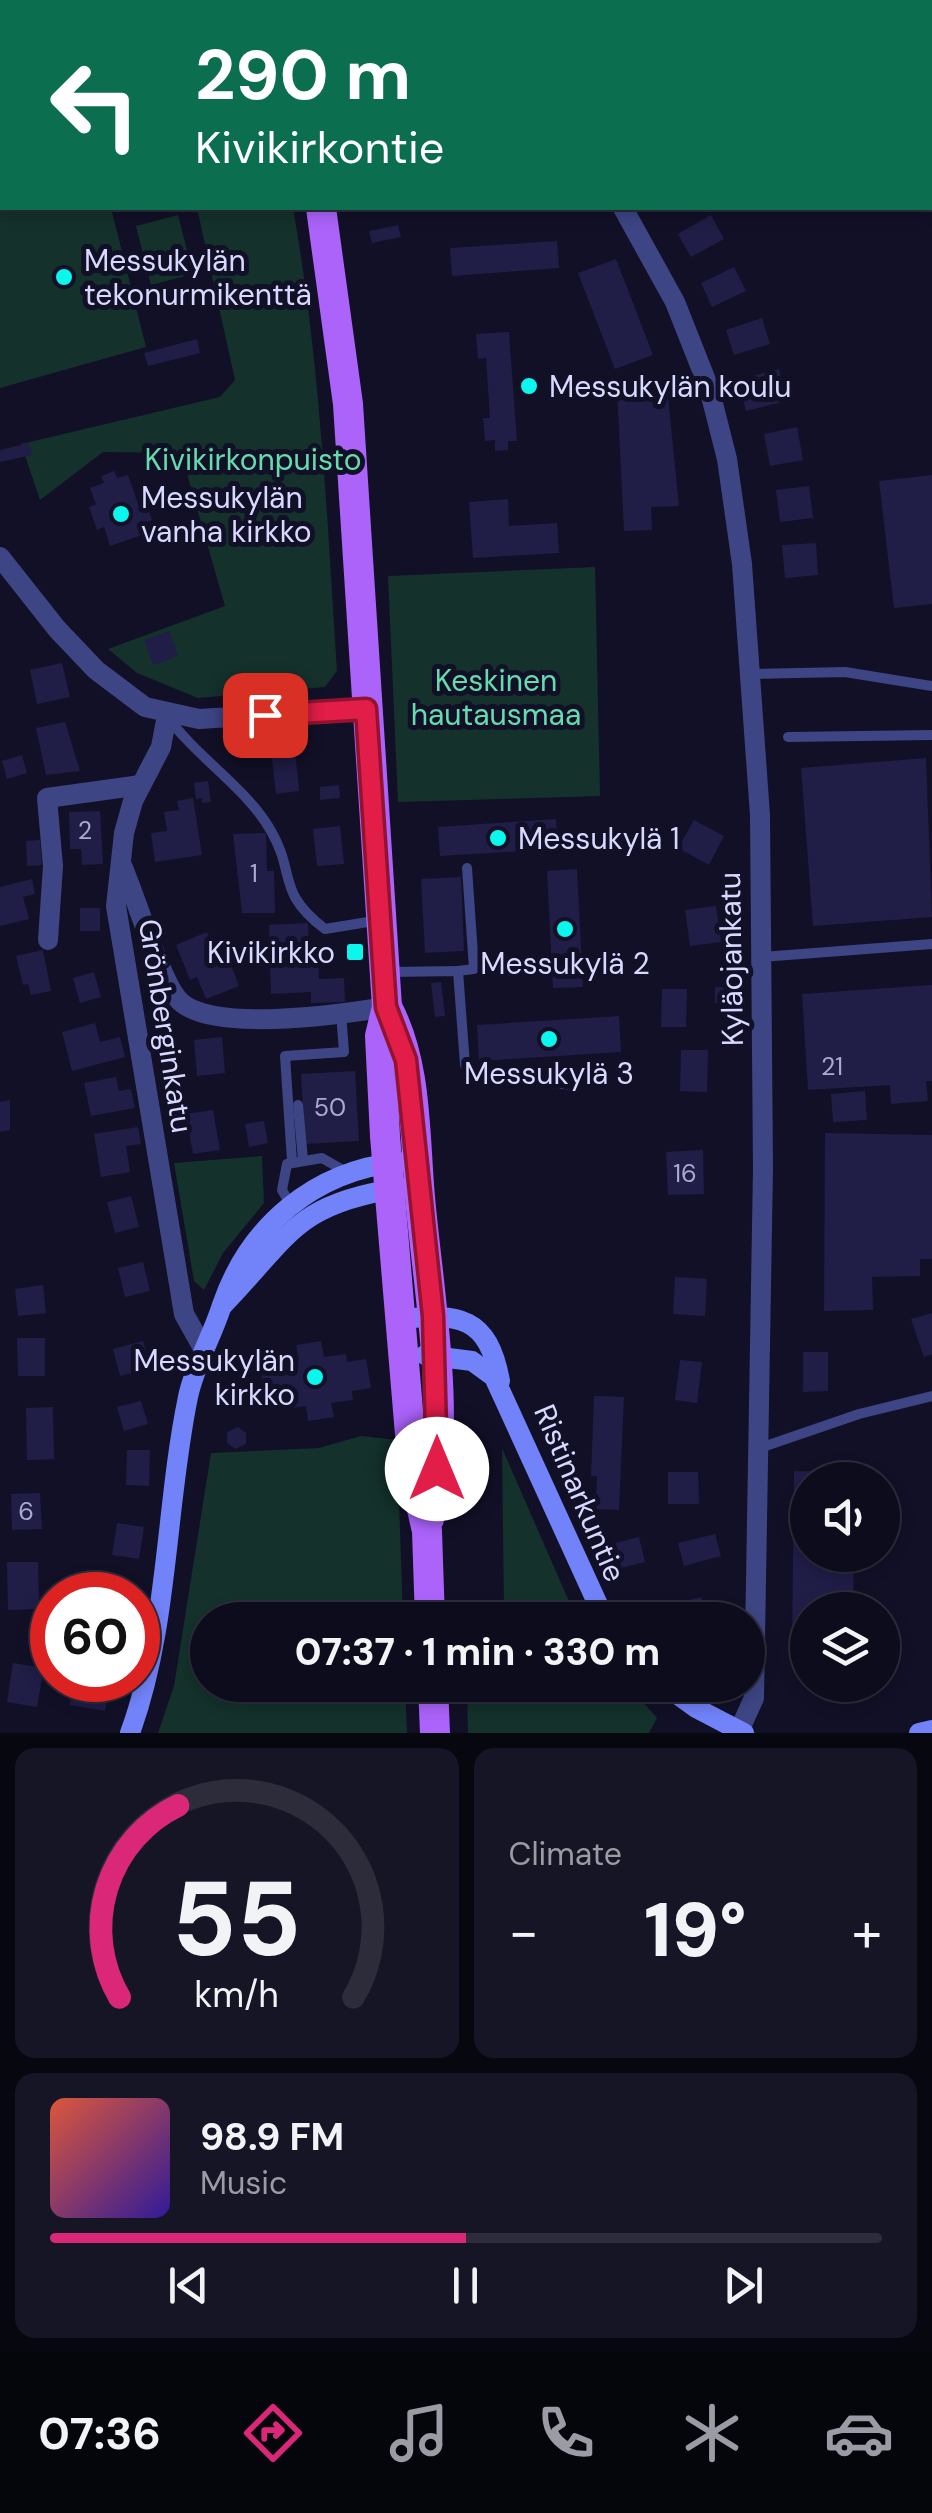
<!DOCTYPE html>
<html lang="en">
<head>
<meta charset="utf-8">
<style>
  :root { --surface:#0d0c1d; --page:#161526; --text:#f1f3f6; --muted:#9a9ba4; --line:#2d2c3b; --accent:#db2777 }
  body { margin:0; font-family:"DM Sans",sans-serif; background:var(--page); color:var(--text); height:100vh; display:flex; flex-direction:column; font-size:38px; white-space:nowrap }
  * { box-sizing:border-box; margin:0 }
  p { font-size:32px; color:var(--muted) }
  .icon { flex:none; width:55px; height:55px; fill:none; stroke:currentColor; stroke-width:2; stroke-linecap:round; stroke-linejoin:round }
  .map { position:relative; height:1733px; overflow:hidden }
  .details { display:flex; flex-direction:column; gap:15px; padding:15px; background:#070710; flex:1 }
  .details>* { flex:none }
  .hud { position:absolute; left:0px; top:0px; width:932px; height:210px; box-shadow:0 5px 15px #0003,0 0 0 2px var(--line); background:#0b6e4f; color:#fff; overflow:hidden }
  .controls { position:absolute; left:790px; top:1462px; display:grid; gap:20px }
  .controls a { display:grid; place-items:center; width:110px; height:110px; border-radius:50%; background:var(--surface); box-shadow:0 5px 15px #0003,0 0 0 2px var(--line); font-size:50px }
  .speed { position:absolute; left:30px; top:1572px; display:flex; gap:20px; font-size:50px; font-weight:700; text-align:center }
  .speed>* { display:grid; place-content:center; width:130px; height:130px; border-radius:50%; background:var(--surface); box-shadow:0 5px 15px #0003,0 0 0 2px var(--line); line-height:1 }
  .speed .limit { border:15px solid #d22; background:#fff; color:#111 }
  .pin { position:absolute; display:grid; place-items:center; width:85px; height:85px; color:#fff; margin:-42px; border-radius:20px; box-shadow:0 5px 15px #0006 }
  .me { position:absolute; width:110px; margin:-55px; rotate:0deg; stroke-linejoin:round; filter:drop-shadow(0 0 8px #0008) }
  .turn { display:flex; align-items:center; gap:35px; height:210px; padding:0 30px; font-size:45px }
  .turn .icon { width:130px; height:130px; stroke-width:2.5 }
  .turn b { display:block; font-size:70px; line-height:85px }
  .big { font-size:75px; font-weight:800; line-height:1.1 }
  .details .widget { flex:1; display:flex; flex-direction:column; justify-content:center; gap:15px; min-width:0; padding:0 35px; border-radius:20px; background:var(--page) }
  .details .dial { align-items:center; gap:0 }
  .dial svg { height:260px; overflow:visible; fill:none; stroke:var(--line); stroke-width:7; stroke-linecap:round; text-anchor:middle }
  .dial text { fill:var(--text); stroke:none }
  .song { display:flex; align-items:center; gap:30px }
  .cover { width:120px; height:120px; border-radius:15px; background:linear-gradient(135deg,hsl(10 70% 55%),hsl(250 70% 35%)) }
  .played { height:10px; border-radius:5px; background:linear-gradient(90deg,var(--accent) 50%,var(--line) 50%) }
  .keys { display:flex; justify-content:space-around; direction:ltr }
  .heat { display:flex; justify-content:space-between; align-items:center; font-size:55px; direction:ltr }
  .details .tiles { flex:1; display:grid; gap:15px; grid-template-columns:1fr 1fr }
  .widget:last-child { grid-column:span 2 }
  .trip { position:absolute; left:190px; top:1602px; width:575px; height:100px; border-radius:50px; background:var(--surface); box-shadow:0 5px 15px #0003,0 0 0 2px var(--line); font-weight:800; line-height:100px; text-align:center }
  .menu { display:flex; height:160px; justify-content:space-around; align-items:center; background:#05050c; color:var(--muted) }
  .menu .icon { width:70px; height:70px }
  .menu .on { color:var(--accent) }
  .menu b { font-size:45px; color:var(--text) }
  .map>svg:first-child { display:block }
  .green { fill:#14312b }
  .building { fill:#201d47 }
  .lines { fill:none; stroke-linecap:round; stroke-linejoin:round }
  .lane { stroke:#3d4584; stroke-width:10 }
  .street { stroke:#3d4584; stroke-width:20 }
  .secondary { stroke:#7283fa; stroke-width:20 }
  .primary { stroke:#ab63fa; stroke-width:30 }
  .route-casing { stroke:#92132f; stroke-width:25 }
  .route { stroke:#e11d48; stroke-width:18 }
  .poi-dot { fill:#0bf6ec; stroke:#111027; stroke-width:4 }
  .labels { text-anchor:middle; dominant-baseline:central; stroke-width:10; stroke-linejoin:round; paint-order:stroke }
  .number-label { font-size:25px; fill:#aaaad0 }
  .poi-label { font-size:30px; fill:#d8d9fe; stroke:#111027; text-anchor:start }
  .park-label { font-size:30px; fill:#65dcad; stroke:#111027 }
  .street-label { font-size:30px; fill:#d8d9fe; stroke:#111027 }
</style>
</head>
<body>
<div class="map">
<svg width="932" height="1733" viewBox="0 0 932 1733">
  <rect width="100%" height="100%" fill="#111027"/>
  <g class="green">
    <path d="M0,197L2,208H111L146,347L0,388Z"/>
    <path d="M197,208H293C320,360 327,516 337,671L325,687L198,698L137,673L108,649L225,606L181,453L103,452L40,500L21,444L220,397L235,380Z"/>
    <path d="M178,215L193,274L151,285L136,226Z"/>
    <path d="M595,567L600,796L398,802L388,576Z"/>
    <path d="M262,1156L264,1203L223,1253L204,1290L194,1281L174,1163Z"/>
    <path d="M361,1436L397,1440L403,1620H208V1685H405L407,1733H158L174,1686L211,1453L319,1448Z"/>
    <path d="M502,1448L568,1599L580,1620H498L504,1609Z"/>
    <path d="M467,1685H628L657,1718L649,1733H468Z"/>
  </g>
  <g class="building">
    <path d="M711,215L724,239L691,257L678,234Z"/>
    <path d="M398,225L401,237L372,243L369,231Z"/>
    <path d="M557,241L559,268L452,276L450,248Z"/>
    <path d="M616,259L653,355L615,369L578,273Z"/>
    <path d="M734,267L746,291L712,307L701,283Z"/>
    <path d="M762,318L770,344L734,355L726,330Z"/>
    <path d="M509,332L517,441H508V450L495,451V440L485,441L483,418H490L486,358L478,359L476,334Z"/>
    <path d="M197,339L200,353L148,366L144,353Z"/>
    <path d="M779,369L787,401L746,411L738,380Z"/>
    <path d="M646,388L647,397L668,396L679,506L651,507L652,530L624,531L617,390Z"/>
    <path d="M797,427L803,460L770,466L764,434Z"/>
    <path d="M29,443L32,455L0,462V450Z"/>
    <path d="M114,471L117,478L128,475L139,507L147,505L152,520L145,523L148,533L110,546L104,527L97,530L89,507L96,504L90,488L104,483L101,476Z"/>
    <path d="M932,475V604L894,608L879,481Z"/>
    <path d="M809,486L813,518L780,522L776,490Z"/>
    <path d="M508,499L509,526L557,523L559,553L473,558L469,502Z"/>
    <path d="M816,543L818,575L785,578L782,545Z"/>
    <path d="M169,631L178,656L153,665L144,640Z"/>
    <path d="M62,663L70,697L37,704L30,670Z"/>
    <path d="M65,722L80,771L46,775L36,728Z"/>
    <path d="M294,740L299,791L276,794L270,744Z"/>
    <path d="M22,755L27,773L7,779L2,761Z"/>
    <path d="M926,758L932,917L813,926L801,768Z"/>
    <path d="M208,781L211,802L202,803V798L196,799L194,783Z"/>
    <path d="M339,785L340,798L320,800V787Z"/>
    <path d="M193,798L202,855L155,862L151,833L167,831L164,812L179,810L177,801Z"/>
    <path d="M100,811L103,864L82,865L81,849H70L69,812Z"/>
    <path d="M556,819L558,849L440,856L438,827Z"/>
    <path d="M694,820L724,836L709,865L678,848Z"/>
    <path d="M340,826L344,864L317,866L313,829Z"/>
    <path d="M266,833L267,871H274L275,913H242L233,834Z"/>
    <path d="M40,840L42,865L27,866L26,841Z"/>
    <path d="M577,869L583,987L553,988L547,871Z"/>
    <path d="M461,877L464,951L425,953L421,879Z"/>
    <path d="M32,879L35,894L23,897L29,919L0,926V887Z"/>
    <path d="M716,906L721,942L690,946L685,910Z"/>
    <rect x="80" y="908" width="20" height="23"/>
    <path d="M308,923L309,953H318L319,979L344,978L345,1002L311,1003V992L271,994L269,925Z"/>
    <path d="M207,932L222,968L231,965L239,986L206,999L197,977L190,980L176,945Z"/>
    <path d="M43,950L51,991L31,995L28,984L23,985L16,956Z"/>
    <path d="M94,972L101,997L80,1003L73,978Z"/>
    <path d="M441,982L445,1016L435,1017L431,983Z"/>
    <path d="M932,985V1081H926L928,1101L891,1104L890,1085L808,1090L802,994Z"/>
    <path d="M715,987L735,988L734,1003H715Z"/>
    <path d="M662,989H687L686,1027H661Z"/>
    <path d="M619,1016L621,1052L479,1061L477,1025Z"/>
    <path d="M95,1023L100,1042L120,1037L125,1057L72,1071L62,1032Z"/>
    <path d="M222,1037L225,1073L197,1076L194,1040Z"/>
    <path d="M681,1050H708L707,1092L680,1091Z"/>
    <path d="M355,1071L359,1141L305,1144L301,1074Z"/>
    <path d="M116,1077L119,1091L131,1089L135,1108L91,1116L84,1083Z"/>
    <path d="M865,1091L867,1120L833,1122L831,1094Z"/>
    <path d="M10,1100V1130L0,1132V1102Z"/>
    <path d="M213,1110L220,1150L193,1154L186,1114Z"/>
    <path d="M264,1121L268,1143L249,1147L245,1124Z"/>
    <path d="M138,1127L141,1144L126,1146L130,1172L101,1177L94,1134Z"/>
    <path d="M825,1133L932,1135V1259H920V1276L872,1277L873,1310L824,1311Z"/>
    <path d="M703,1150L704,1194L668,1195L666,1152Z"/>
    <path d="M131,1196L139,1227L115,1233L107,1202Z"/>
    <path d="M143,1262L150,1291L125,1297L118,1268Z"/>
    <path d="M675,1277L707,1279L705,1316L673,1314Z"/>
    <path d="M43,1285L46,1313L18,1316L15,1289Z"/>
    <path d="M932,1313V1354L924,1357L911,1319Z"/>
    <path d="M17,1338H45V1376H18Z"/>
    <path d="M143,1341L150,1368L120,1376L113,1349Z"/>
    <path d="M321,1341L324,1357L346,1354L347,1362L366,1359L371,1388L352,1391L353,1400L331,1403L334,1417L308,1421L306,1406L285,1409L268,1405L259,1390L263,1373L278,1364L299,1361L296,1345Z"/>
    <path d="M803,1352H828V1391L803,1392Z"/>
    <path d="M680,1360L702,1362L697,1403L675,1400Z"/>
    <path d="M594,1396L624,1397L619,1510L596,1509L597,1476H591Z"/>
    <path d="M141,1401L148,1424L124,1431L117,1407Z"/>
    <path d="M53,1407L54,1459L27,1460L26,1408Z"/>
    <path d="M238,1427L246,1433V1444L235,1449L227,1443V1432Z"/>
    <path d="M127,1450H150L149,1486L126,1485Z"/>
    <path d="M794,1471L854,1472V1480H808V1555H854L853,1610H808V1645H792Z"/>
    <path d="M668,1472H698L699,1504H668Z"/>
    <path d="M40,1493L42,1529L12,1530L11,1494Z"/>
    <path d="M117,1523L144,1527L139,1559L112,1555Z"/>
    <path d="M715,1534L721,1556L684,1566L678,1543Z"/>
    <path d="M639,1537L645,1562L621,1568L615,1543Z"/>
    <path d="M7,1562H38L39,1609L8,1610Z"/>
    <path d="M104,1582L139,1588L138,1595H101Z"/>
    <path d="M701,1597L707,1620H678L674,1604Z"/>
    <path d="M13,1663L44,1668L37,1707L7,1702Z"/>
    <path d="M89,1680H110L105,1711L70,1705L73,1686L88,1688Z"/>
  </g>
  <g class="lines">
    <g class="lane">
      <path d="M748,674L845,672L932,686"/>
      <path d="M167,716C197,758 247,788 271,831C296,874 276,892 325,929L380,920"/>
      <path d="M788,737L932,735"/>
      <path d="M761,957L932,944"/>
      <path d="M458,971L474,969L467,868"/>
      <path d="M390,972L458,971L465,1065L472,1076L575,1085"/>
      <path d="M298,1105L303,1160"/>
      <path d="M292,1161L285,1056L344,1052L341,1013"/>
      <path d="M292,1207L282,1190L287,1164L322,1158L348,1173"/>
      <path d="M760,1448L859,1414L932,1396"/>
    </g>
    <g class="street">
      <path d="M160,0L161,2"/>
      <path d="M79,2L91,0"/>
      <path d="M612,2V0"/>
      <path d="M0,20L2,19"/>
      <path d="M0,165L2,164"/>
      <path d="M623,208L675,302L709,388L727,459L742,564L760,815L763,1168L754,1698L739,1731"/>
      <path d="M0,557L57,629L96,670L145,707L199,719L366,709"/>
      <path d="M167,715L161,747L133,801L124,833L116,906L184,1314L203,1348"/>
      <path d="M121,863C135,894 159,976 177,998C205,1035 343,1014 387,1007"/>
      <path d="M48,940L53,866L47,798L141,785"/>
    </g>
    <g class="secondary">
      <path d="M223,1305C289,1237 295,1203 401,1188"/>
      <path d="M401,1319C459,1313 488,1316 500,1381"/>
      <path d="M425,1355L472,1361L494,1377L605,1620"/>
      <path d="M664,1685L696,1708L744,1733"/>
      <path d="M130,1733C169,1626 165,1508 188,1397C195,1364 212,1337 222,1305C249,1226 314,1171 399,1162"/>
      <path d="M919,1733L932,1730"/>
    </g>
    <g class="primary">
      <path d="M267,0V2"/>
      <path d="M321,208L348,404L387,1007L380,1036L385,1136L413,1470L427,1531L430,1620"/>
      <path d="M387,1007C419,1066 414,1142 421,1208C431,1310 451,1417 429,1519"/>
      <path d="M433,1685L435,1733"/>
    </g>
  </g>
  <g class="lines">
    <defs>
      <path id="route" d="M265,715L366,709L386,1007L406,1060L433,1316L437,1469"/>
    </defs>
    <use href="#route" class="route-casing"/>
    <use href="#route" class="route"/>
  </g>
  <g class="poi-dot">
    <circle cx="64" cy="277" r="10"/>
    <circle cx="529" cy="386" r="10"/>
    <circle cx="121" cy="514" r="10"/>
    <circle cx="498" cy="838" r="10"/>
    <circle cx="565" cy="929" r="10"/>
    <rect x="345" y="942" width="20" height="20" rx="5"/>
    <circle cx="549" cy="1039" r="10"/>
    <circle cx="315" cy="1377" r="10"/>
  </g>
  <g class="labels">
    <g class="number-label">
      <text x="85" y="830">2</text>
      <text x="254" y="873">1</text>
      <text x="832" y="1066">21</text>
      <text x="330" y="1107">50</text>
      <text x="685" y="1173">16</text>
      <text x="26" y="1511">6</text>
    </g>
    <g class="poi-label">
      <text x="84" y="260">Messukylän<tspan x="84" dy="34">tekonurmikenttä</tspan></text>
      <text x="549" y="386">Messukylän koulu</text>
      <text x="141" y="497">Messukylän<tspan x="141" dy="34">vanha kirkko</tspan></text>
      <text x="518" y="838">Messukylä 1</text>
      <text x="335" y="952" text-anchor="end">Kivikirkko</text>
      <text x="565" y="963" text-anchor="middle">Messukylä 2</text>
      <text x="549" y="1073" text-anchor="middle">Messukylä 3</text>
      <text x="295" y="1360" text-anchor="end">Messukylän<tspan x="295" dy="34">kirkko</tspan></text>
    </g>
    <g class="park-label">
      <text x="253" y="459">Kivikirkonpuisto</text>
      <text x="496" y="680">Keskinen<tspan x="496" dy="34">hautausmaa</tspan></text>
    </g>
    <g class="street-label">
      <text transform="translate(731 959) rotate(-91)">Kyläojankatu</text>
      <text transform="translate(166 1026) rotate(81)">Grönberginkatu</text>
      <text transform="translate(580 1493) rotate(67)">Ristinarkuntie</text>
    </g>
  </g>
</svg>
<div class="controls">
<a><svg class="icon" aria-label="sound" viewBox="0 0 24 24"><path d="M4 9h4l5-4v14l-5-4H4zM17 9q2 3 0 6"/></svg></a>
<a><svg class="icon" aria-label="layers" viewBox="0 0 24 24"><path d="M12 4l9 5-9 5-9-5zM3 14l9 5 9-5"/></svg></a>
</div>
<div class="speed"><div class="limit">60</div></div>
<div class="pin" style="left:265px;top:715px;background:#d93025"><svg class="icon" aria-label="arrive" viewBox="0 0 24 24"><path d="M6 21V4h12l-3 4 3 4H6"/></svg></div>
<svg class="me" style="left:437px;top:1469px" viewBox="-20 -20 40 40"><circle r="19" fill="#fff"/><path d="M0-13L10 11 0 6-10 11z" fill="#e11d48"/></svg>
<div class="trip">07:37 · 1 min · 330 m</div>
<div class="hud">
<div class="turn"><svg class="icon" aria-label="left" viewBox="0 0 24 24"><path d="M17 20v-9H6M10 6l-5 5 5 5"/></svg><div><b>290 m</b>Kivikirkontie</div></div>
</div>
</div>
<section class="details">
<div class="tiles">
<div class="widget dial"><svg viewBox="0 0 100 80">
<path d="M14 69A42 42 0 1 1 86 69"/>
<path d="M14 69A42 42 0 0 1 32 10" stroke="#db2777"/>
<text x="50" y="56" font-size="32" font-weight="700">55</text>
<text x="50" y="72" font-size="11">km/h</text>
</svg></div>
<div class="widget"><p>Climate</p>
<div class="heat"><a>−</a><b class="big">19°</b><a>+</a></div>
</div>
<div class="widget">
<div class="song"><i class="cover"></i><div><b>98.9 FM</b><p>Music</p></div></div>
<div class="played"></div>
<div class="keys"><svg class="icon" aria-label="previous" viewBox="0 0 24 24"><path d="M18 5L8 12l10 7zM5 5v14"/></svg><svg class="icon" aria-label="pause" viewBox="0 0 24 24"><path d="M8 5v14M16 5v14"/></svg><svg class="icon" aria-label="next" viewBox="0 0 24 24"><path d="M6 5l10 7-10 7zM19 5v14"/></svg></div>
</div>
</div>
</section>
<nav class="menu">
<b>07:36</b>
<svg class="icon on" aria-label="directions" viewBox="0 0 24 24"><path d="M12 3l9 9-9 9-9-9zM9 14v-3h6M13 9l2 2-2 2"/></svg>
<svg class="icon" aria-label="music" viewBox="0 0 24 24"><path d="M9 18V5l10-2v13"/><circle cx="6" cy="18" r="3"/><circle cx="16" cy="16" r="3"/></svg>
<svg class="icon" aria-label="phone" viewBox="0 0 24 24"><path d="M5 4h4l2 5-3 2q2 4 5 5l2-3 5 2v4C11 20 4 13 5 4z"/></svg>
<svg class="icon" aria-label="climate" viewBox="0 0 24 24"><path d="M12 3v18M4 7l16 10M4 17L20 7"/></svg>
<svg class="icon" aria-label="car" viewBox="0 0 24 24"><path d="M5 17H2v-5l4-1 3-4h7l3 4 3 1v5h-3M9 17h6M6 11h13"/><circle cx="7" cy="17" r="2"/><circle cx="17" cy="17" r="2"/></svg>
</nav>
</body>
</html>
